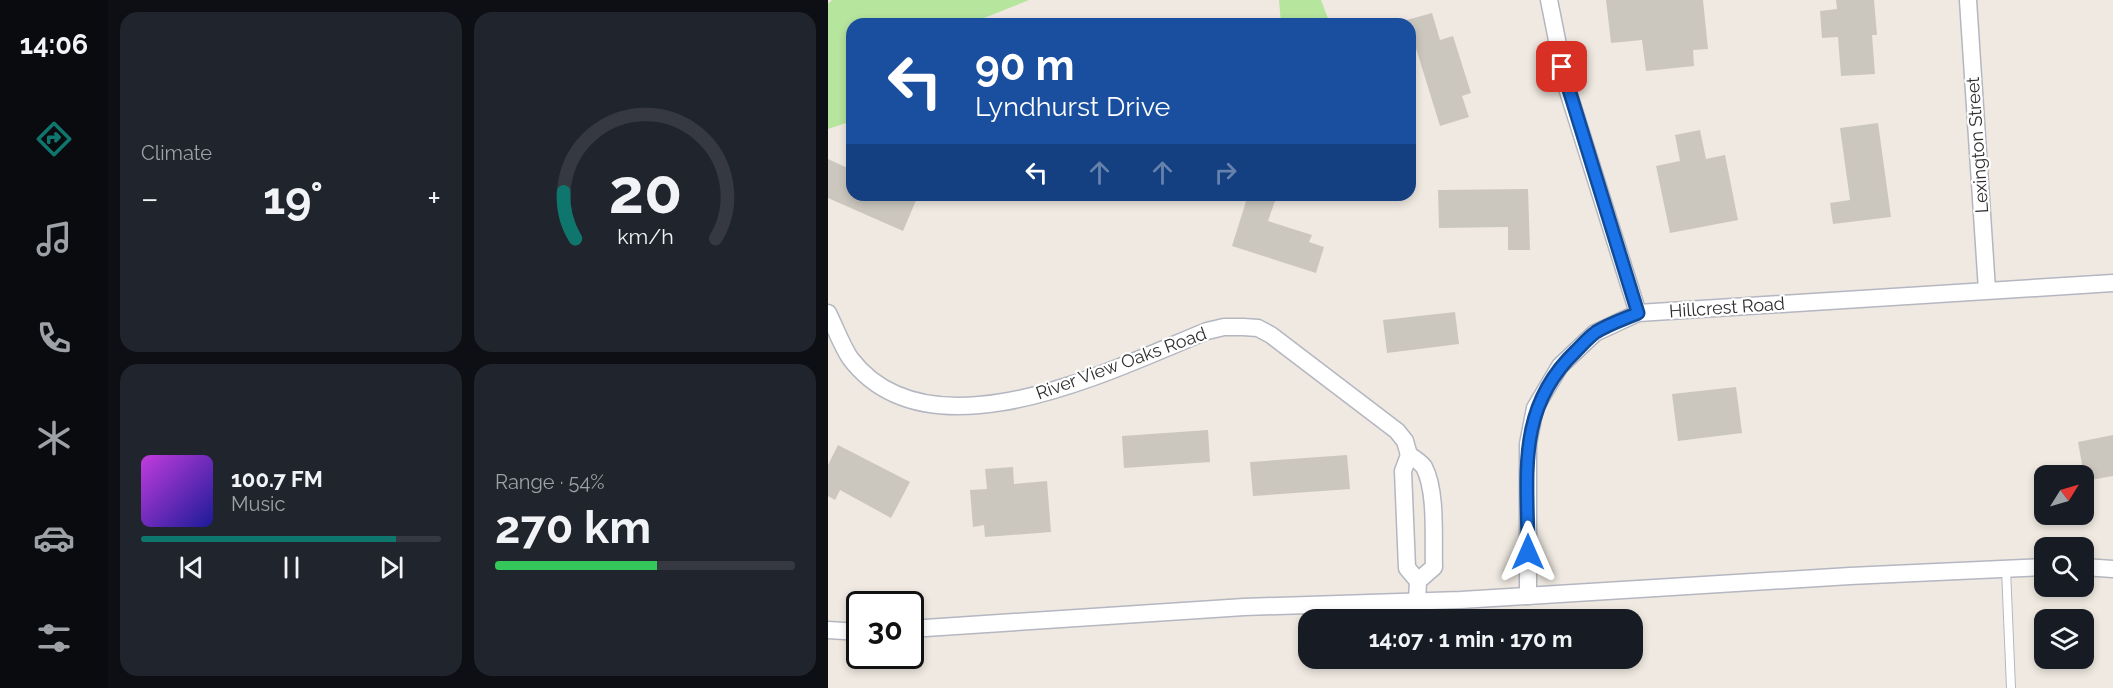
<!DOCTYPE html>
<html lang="en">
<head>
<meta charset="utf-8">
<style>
  :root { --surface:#171b24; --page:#20242c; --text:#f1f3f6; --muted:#9ea1a6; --line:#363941; --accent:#0f766e }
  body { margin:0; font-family:Raleway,sans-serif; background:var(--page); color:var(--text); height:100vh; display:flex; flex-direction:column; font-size:22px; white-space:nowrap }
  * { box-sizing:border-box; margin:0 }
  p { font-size:20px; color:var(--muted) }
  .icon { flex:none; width:33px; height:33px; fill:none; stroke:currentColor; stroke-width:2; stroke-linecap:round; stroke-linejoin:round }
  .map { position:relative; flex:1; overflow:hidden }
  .side { display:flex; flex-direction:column; gap:12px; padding:12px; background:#0d0f14; width:720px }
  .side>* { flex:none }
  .guide { position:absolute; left:18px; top:18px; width:570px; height:183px; border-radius:18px; box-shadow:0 3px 9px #0003; background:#1a4fa0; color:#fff; overflow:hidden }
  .needle { width:39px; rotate:53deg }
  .controls { position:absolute; left:1206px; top:465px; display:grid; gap:12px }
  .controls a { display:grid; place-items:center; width:60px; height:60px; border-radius:12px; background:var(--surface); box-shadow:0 3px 9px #0003; font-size:30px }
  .speed { position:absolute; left:18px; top:591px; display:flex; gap:12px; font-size:30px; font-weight:700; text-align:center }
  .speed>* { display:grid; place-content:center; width:78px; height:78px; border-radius:50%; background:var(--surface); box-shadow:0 3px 9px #0003; line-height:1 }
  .speed .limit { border:3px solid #111; border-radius:9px; background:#fff; color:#111 }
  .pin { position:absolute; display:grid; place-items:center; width:51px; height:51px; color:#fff; margin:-26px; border-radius:12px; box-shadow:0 3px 9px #0006 }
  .me { position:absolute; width:66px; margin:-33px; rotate:0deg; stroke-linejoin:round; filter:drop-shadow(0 0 4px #0008) }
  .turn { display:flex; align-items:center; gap:21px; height:126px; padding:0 30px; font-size:27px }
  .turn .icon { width:78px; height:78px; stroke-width:2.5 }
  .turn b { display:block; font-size:42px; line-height:51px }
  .lanes { display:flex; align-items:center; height:57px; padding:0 30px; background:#0003; justify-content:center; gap:30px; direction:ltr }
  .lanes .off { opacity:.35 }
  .big { font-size:45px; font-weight:700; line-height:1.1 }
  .side .widget { flex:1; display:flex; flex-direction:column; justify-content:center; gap:9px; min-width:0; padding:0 21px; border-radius:18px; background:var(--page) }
  .side .dial { align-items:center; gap:0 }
  .dial svg { height:156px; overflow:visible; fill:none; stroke:var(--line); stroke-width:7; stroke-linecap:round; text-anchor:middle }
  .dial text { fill:var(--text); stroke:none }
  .song { display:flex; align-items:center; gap:18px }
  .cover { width:72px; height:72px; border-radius:9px; background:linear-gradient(135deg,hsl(290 70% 55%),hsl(240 70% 35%)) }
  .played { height:6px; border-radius:3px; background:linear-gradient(90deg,var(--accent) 85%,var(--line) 85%) }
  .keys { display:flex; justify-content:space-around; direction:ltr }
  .heat { display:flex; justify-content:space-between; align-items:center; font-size:33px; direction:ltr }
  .charge { height:9px; border-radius:4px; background:linear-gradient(90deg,#34c759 54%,var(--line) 0) }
  .side .tiles { flex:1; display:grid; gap:12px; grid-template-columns:repeat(2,1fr) }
  .trip { position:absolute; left:470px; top:609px; width:345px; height:60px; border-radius:18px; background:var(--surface); box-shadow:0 3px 9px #0003; font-weight:700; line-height:60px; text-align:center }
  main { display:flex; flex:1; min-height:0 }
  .dock { display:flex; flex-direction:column; width:108px; justify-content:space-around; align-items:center; background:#090b0e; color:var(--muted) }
  .dock .icon { width:42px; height:42px }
  .dock .current { color:var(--accent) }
  .dock b { font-size:27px; color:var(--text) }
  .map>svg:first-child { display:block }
  .green { fill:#b6e59e }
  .building { fill:#cbc7bf }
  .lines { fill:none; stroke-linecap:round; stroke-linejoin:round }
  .service-casing { stroke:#b4b7c1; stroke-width:10 }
  .minor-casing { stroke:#b4b7c1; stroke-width:19 }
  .service { stroke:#fff; stroke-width:8 }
  .minor { stroke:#fff; stroke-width:16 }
  .route-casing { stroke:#114b97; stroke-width:15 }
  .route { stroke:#1a73e8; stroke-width:10 }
  .labels { text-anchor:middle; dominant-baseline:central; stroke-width:4.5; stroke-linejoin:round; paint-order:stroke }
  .street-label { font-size:18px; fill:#2e2e2e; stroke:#fff }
</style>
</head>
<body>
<main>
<nav class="dock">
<b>14:06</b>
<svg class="icon current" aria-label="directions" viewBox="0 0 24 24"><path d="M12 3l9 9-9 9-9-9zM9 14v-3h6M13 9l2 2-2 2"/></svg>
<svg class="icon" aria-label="music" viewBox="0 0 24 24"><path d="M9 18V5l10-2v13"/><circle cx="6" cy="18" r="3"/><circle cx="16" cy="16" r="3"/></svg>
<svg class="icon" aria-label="phone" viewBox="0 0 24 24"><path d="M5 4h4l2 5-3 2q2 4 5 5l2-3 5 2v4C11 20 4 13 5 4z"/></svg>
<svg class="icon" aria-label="climate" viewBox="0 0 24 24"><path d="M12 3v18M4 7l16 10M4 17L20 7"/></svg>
<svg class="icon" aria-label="car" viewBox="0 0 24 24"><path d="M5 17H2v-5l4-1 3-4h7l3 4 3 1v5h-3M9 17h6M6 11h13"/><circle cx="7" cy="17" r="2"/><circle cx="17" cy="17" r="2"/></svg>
<svg class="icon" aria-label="filters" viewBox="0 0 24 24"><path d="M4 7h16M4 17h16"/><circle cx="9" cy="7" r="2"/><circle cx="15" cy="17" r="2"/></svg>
</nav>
<section class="side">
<div class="tiles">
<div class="widget"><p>Climate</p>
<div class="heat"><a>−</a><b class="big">19°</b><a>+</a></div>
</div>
<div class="widget dial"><svg viewBox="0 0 100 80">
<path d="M14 69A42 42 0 1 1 86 69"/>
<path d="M14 69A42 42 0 0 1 8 45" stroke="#0f766e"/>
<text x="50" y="56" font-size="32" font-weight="700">20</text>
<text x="50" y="72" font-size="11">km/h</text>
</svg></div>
<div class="widget">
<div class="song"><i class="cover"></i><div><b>100.7 FM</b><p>Music</p></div></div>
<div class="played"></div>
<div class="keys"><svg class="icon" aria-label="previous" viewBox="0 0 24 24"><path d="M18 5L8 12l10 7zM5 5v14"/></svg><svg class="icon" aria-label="pause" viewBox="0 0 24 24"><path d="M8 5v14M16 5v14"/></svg><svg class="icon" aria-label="next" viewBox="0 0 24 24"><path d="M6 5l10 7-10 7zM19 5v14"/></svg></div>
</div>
<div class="widget"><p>Range · 54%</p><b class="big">270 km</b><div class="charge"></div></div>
</div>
</section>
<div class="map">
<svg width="1285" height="688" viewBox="0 0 1285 688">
  <rect width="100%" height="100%" fill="#efe9e1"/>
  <g class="green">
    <path d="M4,0H201L156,18L151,24H24V121L0,129V4Z"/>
    <path d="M451,0H493L502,24H453Z"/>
  </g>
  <g class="building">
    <path d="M778,0H875L880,49L865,50L866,66L818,71L814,40L783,43Z"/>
    <path d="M1008,0H1046L1049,35H1044L1047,74L1013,76L1010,37L994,38L992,11L1009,9Z"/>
    <path d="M604,13L612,40L625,36L643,93L634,96L641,117L612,126L587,45L582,47V24L568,23Z"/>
    <path d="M1050,123L1063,217L1005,224L1002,203L1022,200L1012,128Z"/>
    <path d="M872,130L878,159L897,155L910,220L842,233L828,166L852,161L847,135Z"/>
    <path d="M0,159L24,170V195H82L89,198L75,231L0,198Z"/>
    <path d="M700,189L702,250H680V227L611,228L610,190Z"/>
    <path d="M420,195H449L440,221L484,235L481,242L496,247L488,273L404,246Z"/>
    <path d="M627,312L631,344L559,353L555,320Z"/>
    <path d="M908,387L914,433L850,441L844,394Z"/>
    <path d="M380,430L382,462L296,468L294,436Z"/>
    <path d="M1285,435V476L1257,481L1250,442Z"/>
    <path d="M10,445L82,482L63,518L12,490L7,500L0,496V465Z"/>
    <path d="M519,455L522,489L425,496L422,462Z"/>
    <path d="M185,467L186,484L219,481L223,532L157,537L156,525L145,527L142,490L159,489L157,469Z"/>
  </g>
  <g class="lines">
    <defs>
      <path id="service" d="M1178,569L1183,688"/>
      <g id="minor">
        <path d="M721,0L738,85L810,313"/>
        <path d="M1140,0L1159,290"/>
        <path d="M0,313C7,327 13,344 22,358C101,463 285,369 379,331L396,327H415L430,328L443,335L569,431L577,441L581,455"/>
        <path d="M1256,567L1285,569"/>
        <path d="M700,596V444L707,408L732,366L767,333L810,313L1285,283"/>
        <path d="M589,602L590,581L579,568L575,471L581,455C586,458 593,463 596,467C609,491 605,540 606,567L590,581"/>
        <path d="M82,629L416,607L633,600L1022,576L1216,567"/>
        <path d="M0,630L32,632"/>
      </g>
    </defs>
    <use href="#service" class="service-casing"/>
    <use href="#minor" class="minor-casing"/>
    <use href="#service" class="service"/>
    <use href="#minor" class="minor"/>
  </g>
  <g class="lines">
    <defs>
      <path id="route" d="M700,552C700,476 687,409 748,351C754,345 761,337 768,332C781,324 796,319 810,313L734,67"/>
    </defs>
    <use href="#route" class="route-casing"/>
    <use href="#route" class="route"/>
  </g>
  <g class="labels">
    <g class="street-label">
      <text transform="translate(1149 145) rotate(-94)">Lexington Street</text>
      <text transform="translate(899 307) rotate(-4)">Hillcrest Road</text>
      <text transform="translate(293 363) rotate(-20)">River View Oaks Road</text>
    </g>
  </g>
</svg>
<div class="controls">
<a><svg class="needle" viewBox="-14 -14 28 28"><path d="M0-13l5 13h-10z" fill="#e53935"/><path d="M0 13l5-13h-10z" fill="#9ea1a6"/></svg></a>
<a><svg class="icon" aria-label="search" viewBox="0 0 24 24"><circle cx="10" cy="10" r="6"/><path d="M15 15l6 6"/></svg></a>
<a><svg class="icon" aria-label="layers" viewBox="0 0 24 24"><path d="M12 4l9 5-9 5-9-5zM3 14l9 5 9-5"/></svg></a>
</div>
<div class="speed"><div class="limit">30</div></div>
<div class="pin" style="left:734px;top:67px;background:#d93025"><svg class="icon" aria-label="arrive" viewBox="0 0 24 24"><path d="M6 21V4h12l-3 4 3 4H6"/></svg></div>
<svg class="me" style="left:700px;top:552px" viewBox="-20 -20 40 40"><path d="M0-17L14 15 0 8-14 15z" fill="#1a73e8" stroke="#fff" stroke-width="4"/></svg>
<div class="trip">14:07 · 1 min · 170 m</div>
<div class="guide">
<div class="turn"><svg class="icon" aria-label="left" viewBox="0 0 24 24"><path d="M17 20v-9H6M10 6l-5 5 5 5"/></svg><div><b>90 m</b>Lyndhurst Drive</div></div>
<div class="lanes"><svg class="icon" aria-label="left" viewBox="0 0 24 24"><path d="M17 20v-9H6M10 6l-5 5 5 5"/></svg><svg class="icon off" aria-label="ahead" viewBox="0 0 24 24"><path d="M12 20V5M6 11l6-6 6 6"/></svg><svg class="icon off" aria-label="ahead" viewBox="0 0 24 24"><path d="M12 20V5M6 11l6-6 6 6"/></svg><svg class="icon off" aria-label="right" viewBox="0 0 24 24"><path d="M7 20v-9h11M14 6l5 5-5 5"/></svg></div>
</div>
</div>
</main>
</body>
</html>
